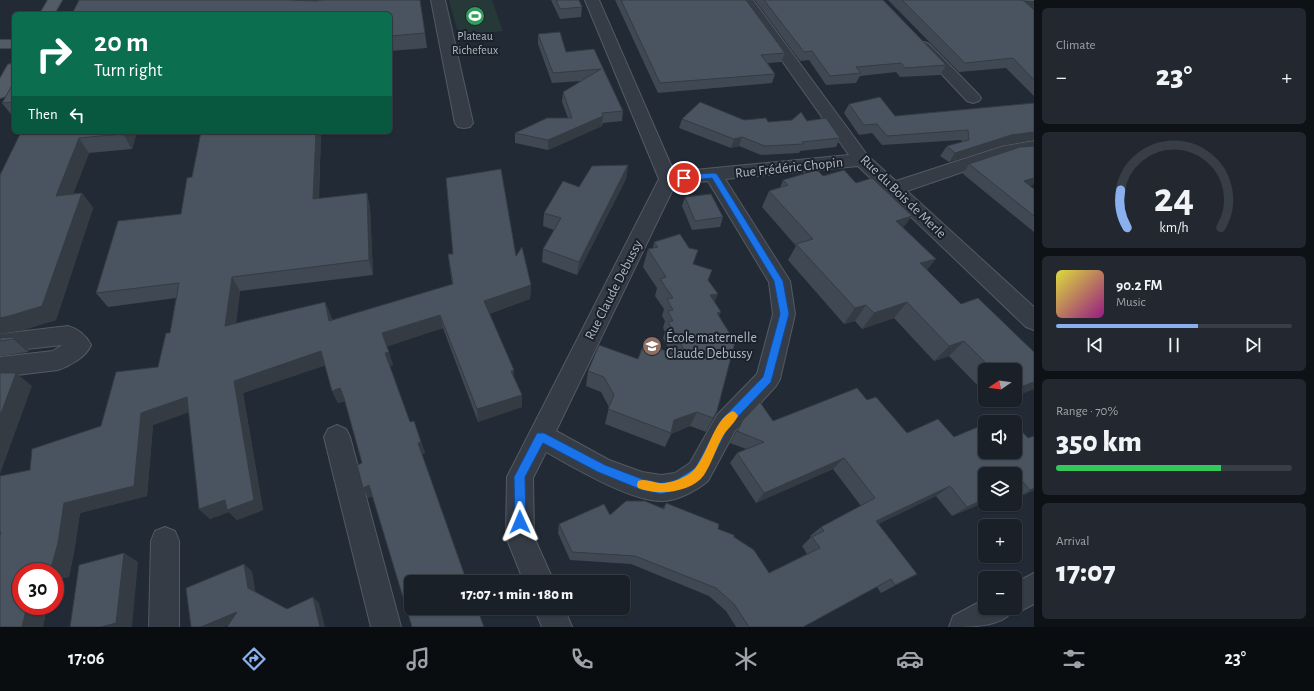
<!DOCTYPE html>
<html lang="en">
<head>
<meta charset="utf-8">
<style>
  :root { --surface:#1a2028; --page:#232830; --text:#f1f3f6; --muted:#9fa3a8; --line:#383e45; --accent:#8ab1ed }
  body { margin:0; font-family:"Alegreya Sans",sans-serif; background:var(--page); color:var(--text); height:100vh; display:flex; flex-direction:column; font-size:15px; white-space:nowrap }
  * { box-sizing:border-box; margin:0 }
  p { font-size:13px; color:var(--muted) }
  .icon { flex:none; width:22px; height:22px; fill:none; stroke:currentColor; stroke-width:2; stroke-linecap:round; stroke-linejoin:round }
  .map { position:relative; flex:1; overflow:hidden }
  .drawer { display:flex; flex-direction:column; gap:8px; padding:8px; background:#0e1216; width:280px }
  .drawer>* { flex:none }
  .hud { position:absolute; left:12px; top:12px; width:380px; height:122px; border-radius:6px; box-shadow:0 1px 3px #0004,0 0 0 1px var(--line); background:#0b6e4f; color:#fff; overflow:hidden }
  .needle { width:26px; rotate:257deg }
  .fabs { position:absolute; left:978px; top:363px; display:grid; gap:8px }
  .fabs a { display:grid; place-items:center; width:44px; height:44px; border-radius:6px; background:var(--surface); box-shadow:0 1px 3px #0004,0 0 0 1px var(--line); font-size:20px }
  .speed { position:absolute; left:12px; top:563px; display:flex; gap:8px; font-size:20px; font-weight:700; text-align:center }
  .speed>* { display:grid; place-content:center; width:52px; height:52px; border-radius:50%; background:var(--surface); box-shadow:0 1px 3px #0004,0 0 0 1px var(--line); line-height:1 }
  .speed .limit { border:6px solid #d22; background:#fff; color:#111 }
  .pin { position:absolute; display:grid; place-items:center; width:34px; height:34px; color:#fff; margin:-17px; border:2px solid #fff; border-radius:50%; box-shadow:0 1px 4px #0007 }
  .me { position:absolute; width:44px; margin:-22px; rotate:359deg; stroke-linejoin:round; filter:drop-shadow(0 0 3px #0008) }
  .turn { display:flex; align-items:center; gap:14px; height:84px; padding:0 16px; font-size:18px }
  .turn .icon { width:52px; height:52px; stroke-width:2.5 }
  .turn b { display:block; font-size:28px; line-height:34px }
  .then { display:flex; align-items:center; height:38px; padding:0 16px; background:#0003; gap:8px; font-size:15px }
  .big { font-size:30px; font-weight:800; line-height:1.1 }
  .drawer .widget { flex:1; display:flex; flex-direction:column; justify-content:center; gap:6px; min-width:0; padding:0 14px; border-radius:6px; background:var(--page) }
  .drawer .dial { align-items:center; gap:0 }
  .dial svg { height:104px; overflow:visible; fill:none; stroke:var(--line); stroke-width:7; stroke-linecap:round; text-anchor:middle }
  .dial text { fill:var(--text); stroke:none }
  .song { display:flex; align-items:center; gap:12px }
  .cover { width:48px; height:48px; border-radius:6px; background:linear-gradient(135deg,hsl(60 70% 55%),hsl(310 70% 35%)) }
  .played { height:4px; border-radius:2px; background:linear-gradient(90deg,var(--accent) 60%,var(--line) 60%) }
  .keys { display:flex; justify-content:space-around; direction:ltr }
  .heat { display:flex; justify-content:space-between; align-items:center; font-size:22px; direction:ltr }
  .charge { height:6px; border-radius:3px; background:linear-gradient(90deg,#34c759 70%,var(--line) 0) }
  .trip { position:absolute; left:404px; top:575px; width:226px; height:40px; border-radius:6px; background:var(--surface); box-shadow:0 1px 3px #0004,0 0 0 1px var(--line); font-weight:800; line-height:40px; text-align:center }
  .dock { display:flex; height:64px; justify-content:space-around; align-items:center; background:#0a0d10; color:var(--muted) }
  .dock .icon { width:28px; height:28px }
  .dock .current { color:var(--accent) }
  .dock b { font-size:18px; color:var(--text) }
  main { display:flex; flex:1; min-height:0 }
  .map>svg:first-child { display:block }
  .green { fill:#273838 }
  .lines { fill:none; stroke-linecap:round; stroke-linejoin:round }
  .minor-casing { stroke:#525a63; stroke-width:2 }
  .major-casing { stroke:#3e454f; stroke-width:2 }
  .minor { fill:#353c46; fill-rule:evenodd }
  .major { fill:#535b66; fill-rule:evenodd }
  .wall { fill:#404853 }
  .shaded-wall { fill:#343b43 }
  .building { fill:#4a5460; stroke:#343b43 }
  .route { fill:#1a73e8; stroke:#114b97 }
  .slow { fill:#f59e0b }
  .labels { text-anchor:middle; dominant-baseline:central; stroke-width:4; stroke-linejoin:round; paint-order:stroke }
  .far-poi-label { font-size:12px; fill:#afb7c2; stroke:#1b212a }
  .street-label { font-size:14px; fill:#afb7c2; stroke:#1b212a }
  .poi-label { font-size:14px; fill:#afb7c2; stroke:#1b212a; text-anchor:start }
</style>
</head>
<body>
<main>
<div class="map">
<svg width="1034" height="627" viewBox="0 0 1034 627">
  <rect width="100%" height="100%" fill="#222a35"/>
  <path class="green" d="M449,0H492L503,31L459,36Z"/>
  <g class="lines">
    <defs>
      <g id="minor">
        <path d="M431,0H445L473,123L470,127L464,128L458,127L455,123Z"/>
        <path d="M585,0H599L674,172L849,155L739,0H753L868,156L896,181L1004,146L1034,141V153L1012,155L907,191L1034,307V330L1026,327L858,166L725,179L790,281L795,314L780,379L776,386L735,431L708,481C696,491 677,501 661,501C630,501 573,467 546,452L533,478L534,537L554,582H524L506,537L507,477L659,179ZM708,181L769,282L773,314L757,374L717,415L690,463L675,473L661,475L642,472L609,460L556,431L675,185Z"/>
        <path d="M1014,0L1034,1V10L1016,3Z"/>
        <path d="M924,42L929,44L979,95L981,98L979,101L973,103L967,101L919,50L916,47L919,44Z"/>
        <path d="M68,326C78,329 86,335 91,345C86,357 70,366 58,370L0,377V357L53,351L62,345L0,352V334Z"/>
        <path d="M337,425L346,429L350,437L401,627H371L324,437L328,429Z"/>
        <path d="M165,527L175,531L179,541V627H149L151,541L155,531Z"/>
        <path d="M1034,573V604L1015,614L1011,612C1002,627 968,627 949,627L953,616L985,599V608H1015V583Z"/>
        <path d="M534,608H564L572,627H542Z"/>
      </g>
      <g id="major">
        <path d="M48,0H62L54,14H40Z"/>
        <rect x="0" y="40" width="14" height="8"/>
        <path d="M14,63V82L6,96L0,98V79L8,65Z"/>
      </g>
    </defs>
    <use href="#minor" class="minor-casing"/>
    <use href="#major" class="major-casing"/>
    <use href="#minor" class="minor"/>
    <use href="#major" class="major"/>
  </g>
  <g class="wall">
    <path d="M79,0H418L425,33L427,48L390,51V14Z"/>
    <path d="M551,0H579L582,7L581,17L560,19Z"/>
    <path d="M615,0H746L785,53L781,62L768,63L775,74L772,83L658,93Z"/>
    <path d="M755,0H883L946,65L940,75L900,77L896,72L860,76L856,83L826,85L809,60L800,61Z"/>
    <path d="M888,0H1023L1034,10V96L1006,68L959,72Z"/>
    <path d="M538,34L566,52L594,49L623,111L622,121L603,123L602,126L548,150L515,143V133L568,118L562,102L563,92L582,81L552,83L538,44Z"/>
    <path d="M14,82V118L2,103Z"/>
    <path d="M1034,103V140L1004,145L949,162L940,156L947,146L962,142L961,140L882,145L872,133L859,135L844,113L849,104L895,116Z"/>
    <path d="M682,119L744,120L768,122L807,121L840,138L836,147L800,151L799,153L761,155L739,146L731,148L679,128Z"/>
    <path d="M21,132H137L132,149L89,153L73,194L82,193L93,208L56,320L23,330Z"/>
    <path d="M201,132H321L319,199L367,193L370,208L373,275L240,291L236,323L325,302L331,316L332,320L452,284L448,254H453L446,178L501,169L516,256L522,247L531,285L530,299L489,314L514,370V377L522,395V407L478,422L443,328L387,346L393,365L390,366L410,422L414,421L421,442L425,453L422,454L467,582H411V608H477L484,627H412L373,496L368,498L363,488L357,465L362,463L345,401L338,403L332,391L325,365L243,393L263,510L237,520L229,512L210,519L199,509L189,412L153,425L147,496L80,513L74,552L69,577L55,580V572H21V606H47L43,627H0V476L30,470L32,449L101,426L116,372L158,367L166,333H170L176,298L108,307L96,293L118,221L181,214L187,178L192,177Z"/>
    <path d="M969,164L1034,184L1030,186L1034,189V232L963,174Z"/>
    <path d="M628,165L626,179L577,275L542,262L543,249L554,230L543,226L544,213L579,187Z"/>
    <path d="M823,176L856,183L903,228L927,270L961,304L1034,352V389L1015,396V370H985V393L949,356L934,361L894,318L862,329L855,321L844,324L788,260L796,246L762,207L769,191L780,188L783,180Z"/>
    <path d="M685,197L723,217L720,227L692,230L682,206Z"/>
    <path d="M654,242L693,264L708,280L719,317L717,411L706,432L690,426L671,434L665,447L605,424L609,407L601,392L586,386L588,371L638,359L671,353L663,338L665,332L663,328L665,321L662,316L664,309L655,296L657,288L643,267L648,249L653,248Z"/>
    <path d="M14,337L29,350L28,352L0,356V338Z"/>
    <path d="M867,400L907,433L954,437L1028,438L1034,436V490L1015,499V474H985V502L952,516L936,496L878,524L917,574L881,593L877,587L803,627H736L726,611L709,596L631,564L570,560L558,533L559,524L610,515L663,508L666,503L734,537L769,573L807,554L802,546L811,537L810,536L821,527L861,506L833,469L756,503L730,463L737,453L746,449L730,443L743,420L773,421Z"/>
    <path d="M991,400H1006L995,404Z"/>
  </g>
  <g class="shaded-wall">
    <path d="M282,0H343L286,14Z"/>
    <path d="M603,116L602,126L548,150V140Z"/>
    <path d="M123,132H137L132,149L123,134Z"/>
    <path d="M316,132H321L318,214L313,199Z"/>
    <path d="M1034,132V140L1004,145L949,162L955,153L1011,135Z"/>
    <path d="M742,137L739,146L731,148L734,139Z"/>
    <path d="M79,138L89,153L67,210L56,196Z"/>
    <path d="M628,165L626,179L577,275L579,262Z"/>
    <path d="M1034,178V184L1016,190L1024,181Z"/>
    <path d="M82,193L93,208L56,320L23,330L0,334V318Z"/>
    <path d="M367,193L370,208L373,275L369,260Z"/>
    <path d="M912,216L900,232L896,221Z"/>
    <path d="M936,259L923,275L920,263Z"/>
    <path d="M232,277L240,291L234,339L225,326Z"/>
    <path d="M531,285L530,299L485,315L484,301Z"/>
    <path d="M718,294L711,311L710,295Z"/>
    <path d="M325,302L331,316L334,335L329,321Z"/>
    <path d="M907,302L894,318L862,329L874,313Z"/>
    <path d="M866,305L855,321L844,324L855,308Z"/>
    <path d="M721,312L714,329L717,313Z"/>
    <path d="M440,315L443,328L386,347L382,333Z"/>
    <path d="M14,337L29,350L28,352L13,339Z"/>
    <path d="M964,341L949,356L934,361L949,346Z"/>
    <path d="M321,351L327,365L243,393L263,510L237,520L229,512L210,519L199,509L234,381Z"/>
    <path d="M389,352L393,365L389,366L385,353Z"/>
    <path d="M0,364L15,376L16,373L32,386L0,474Z"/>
    <path d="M514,370V383L511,371Z"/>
    <path d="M1034,382V389L1015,396V389Z"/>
    <path d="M340,388L346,400L338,403L332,391Z"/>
    <path d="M522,395V407L478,422L477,409Z"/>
    <path d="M187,397L198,409L153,425L147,496L80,513L74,552L69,577L55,580V572H35L64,503L141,413Z"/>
    <path d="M1001,400H1006L995,404Z"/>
    <path d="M697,412L690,426L671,434L674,420Z"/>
    <path d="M421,442L425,453L421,454L418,443Z"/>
    <path d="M844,458L833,469L756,503L764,493Z"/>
    <path d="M369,485L374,496L368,498L363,488Z"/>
    <path d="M950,486L936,496L864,531L876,521Z"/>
    <path d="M1034,488V490L1015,499L1030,490Z"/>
    <path d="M985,499V502L952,516L967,507Z"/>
    <path d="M124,553L138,562L132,627H101Z"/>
    <path d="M244,564L252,571L256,594L248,588Z"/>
    <path d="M313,597L319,603L325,627H320Z"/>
    <path d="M27,606H47L43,627H22Z"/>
    <path d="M237,612L246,618L224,627H201Z"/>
  </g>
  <g class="building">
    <path d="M79,0H288L316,1L322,0H420L425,33L390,36V14H72Z"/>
    <path d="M556,0H579L582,7L560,9Z"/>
    <path d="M621,0H746L785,53L761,55L775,74L660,83Z"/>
    <path d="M764,0H883L946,65L905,68L901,63L856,67L861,73L830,76L812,51L804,52Z"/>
    <path d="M902,0H1023L1034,10V80L1013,58L965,63Z"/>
    <path d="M560,32L566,52L594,49L623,111L602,113L603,116L548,140L515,133L547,118H572L563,92L601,69L553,73L538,34Z"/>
    <path d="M14,82V102L2,103Z"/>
    <path d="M880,97L895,116L1034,103V132L1011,135L955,153L947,146L969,140L968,130L887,136L877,124L864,125L849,104Z"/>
    <path d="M700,102L744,120L766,118L768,122L792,120L801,112L807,121L826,118L840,138L802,142L803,144L765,146L742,137L734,139L682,119Z"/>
    <path d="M21,132H123V134L79,138L56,196L82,193L42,306L9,316L0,318V175Z"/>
    <path d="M201,132H316L313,199L367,193L369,260L232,277L225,326L325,302L329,321L453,284L448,254H453L446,178L501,169L516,256L522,247L531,285L484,301L514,370L511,371L522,395L477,409L440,315L382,333L389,352L385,353L410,422L414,421L421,442L418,443L467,582H411V608H477L484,627H412L369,485L363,488L357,465L362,463L344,398L340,388L332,391L321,351L234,381L254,500L227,510L225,500L199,509L187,397L141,413L134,486L64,503L58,543L51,568L35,572H21V606H27L22,627H0V535L1,532H0V476L30,470L32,449L101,426L116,372L158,367L166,333H170L179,283L96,293L118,221L181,214L187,178L192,177Z"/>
    <path d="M1034,146V178L1024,181L1034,189V216L969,164L1020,147Z"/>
    <path d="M628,165L579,262L543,249L561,218L544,213L563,181L579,187L592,166Z"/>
    <path d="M817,170L823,176L844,170L856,183L872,178L912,216L896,221L936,259L920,263L961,304L978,298L1034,352V382L1015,389V370H993L964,341L949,346L907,302L874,313L866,305L855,308L796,244L813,239L769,191L788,185L783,180Z"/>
    <path d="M711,194L723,217L695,221L685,197Z"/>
    <path d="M680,234L689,248L698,250L693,264L712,270L708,280L718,294L710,295L721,312L717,313L735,342L717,411L713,418L697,412L674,420L671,433L608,409L614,395L604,377L588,371L599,345L638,359L644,343L690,360L668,322L673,321L668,311L673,310L667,299L673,298L660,279L666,277L648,249L658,247L654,242Z"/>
    <path d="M14,337L13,339L0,341V338Z"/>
    <path d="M0,373H16L0,416Z"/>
    <path d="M857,388L867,400L876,397L907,433L938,419L954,437L985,424V452H1015V424L1028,438L1034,436V488L1030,490L1023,482L1015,486V474H985V499L967,507L950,486L876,521L917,574L895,585L891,579L803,627H749L734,604L716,588L635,556L572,552L559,524L604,504L610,515L626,501H645L664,509L666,503L719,524L718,529L734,535V537L754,550L769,573L820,548L812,537L824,531L821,527L875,498L844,458L764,493L737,453L764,442L737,431L743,420L760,402L773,421Z"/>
    <path d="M1006,415L1013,422H989Z"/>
    <path d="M124,553L116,623L101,627H70L79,565Z"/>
    <path d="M244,564L248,588L287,609L313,597L320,627H227L237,612L201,627H191L186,588Z"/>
  </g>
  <path class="route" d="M714,173L717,174L783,281L789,314L771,382L729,426L703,476L696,482L677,490L661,494L642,490L598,472L543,443L525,477L526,522L524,526L520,527L516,526L515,522L514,477L537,433H544L605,465L642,479L661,483L676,480L695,468L722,419L763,377L780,314L774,281L712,178L684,181L680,178L684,175Z"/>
  <path class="slow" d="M733,411L736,413L738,416C734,424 727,429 723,436C716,448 712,463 704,475C691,493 657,496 638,488L637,485L638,481C645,478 652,482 659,483C669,484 681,479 689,474C707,462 712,419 733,411Z"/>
  <defs>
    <symbol id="stadium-disc" viewBox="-11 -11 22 22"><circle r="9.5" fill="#2e9e5b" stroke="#1b212a"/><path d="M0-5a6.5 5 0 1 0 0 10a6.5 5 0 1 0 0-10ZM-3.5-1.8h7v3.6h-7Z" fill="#fff"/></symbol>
    <symbol id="school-disc" viewBox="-11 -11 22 22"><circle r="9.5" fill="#8d6e63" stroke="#1b212a"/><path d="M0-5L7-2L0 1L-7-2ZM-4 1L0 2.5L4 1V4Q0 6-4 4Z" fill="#fff"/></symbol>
  </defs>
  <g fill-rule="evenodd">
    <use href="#stadium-disc" x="464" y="5" width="22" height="22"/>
    <use href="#school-disc" x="641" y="335" width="22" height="22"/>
  </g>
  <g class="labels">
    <g class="far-poi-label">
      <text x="475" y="36">Plateau<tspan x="475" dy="14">Richefeux</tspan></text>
    </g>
    <g class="street-label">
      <text transform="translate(789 168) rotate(-6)">Rue Frédéric Chopin</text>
      <text transform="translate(903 197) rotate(44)">Rue du Bois de Merle</text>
      <text transform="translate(614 290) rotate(-63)">Rue Claude Debussy</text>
    </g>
    <g class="poi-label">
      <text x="666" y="338">École maternelle<tspan x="666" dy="16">Claude Debussy</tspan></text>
    </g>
  </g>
</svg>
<div class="fabs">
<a><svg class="needle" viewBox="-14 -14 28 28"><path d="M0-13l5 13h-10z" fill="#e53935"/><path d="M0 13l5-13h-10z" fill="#9fa3a8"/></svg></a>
<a><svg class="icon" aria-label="sound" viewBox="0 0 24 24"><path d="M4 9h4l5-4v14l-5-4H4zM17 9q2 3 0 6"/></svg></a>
<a><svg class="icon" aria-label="layers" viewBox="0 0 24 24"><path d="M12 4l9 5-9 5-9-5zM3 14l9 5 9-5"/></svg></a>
<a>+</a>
<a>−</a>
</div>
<div class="speed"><div class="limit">30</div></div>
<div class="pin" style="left:684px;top:178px;background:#d93025"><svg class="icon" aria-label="arrive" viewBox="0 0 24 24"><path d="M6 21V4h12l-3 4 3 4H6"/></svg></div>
<svg class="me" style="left:520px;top:522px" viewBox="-20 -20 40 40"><path d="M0-17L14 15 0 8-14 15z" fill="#1a73e8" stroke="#fff" stroke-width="4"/></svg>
<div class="trip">17:07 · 1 min · 180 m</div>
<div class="hud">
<div class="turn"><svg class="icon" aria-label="right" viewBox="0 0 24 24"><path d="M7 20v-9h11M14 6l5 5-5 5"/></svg><div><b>20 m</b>Turn right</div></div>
<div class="then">Then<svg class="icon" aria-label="left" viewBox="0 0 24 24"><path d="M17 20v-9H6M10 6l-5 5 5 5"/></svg></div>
</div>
</div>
<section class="drawer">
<div class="widget"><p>Climate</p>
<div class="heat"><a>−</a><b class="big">23°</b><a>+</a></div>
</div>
<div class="widget dial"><svg viewBox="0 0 100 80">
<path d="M14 69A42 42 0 1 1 86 69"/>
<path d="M14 69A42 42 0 0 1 9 40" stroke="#8ab1ed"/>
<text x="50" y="56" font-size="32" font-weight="700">24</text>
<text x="50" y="72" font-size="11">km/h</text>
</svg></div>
<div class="widget">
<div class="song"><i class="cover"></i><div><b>90.2 FM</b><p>Music</p></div></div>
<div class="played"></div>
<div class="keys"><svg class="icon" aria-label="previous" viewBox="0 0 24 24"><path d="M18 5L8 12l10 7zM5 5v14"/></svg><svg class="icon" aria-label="pause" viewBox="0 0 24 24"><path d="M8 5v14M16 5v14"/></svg><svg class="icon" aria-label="next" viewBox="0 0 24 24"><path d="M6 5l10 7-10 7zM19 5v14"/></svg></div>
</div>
<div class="widget"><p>Range · 70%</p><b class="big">350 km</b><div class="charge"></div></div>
<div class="widget"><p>Arrival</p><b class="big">17:07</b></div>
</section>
</main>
<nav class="dock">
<b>17:06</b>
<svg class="icon current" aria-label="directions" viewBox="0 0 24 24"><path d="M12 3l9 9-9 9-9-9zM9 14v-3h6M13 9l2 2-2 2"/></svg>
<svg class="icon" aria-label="music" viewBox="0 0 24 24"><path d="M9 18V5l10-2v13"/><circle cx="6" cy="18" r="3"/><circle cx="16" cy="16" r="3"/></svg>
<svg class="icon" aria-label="phone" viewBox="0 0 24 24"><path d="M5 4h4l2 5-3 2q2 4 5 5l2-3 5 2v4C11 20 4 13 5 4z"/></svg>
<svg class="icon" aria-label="climate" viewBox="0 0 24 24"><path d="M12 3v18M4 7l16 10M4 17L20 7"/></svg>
<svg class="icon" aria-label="car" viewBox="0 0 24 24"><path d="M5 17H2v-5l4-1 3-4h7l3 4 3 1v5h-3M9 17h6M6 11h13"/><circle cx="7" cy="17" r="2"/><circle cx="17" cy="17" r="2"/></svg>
<svg class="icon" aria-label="filters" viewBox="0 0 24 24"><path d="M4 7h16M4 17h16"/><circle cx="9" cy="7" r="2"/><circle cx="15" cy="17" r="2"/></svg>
<b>23°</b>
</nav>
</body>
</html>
